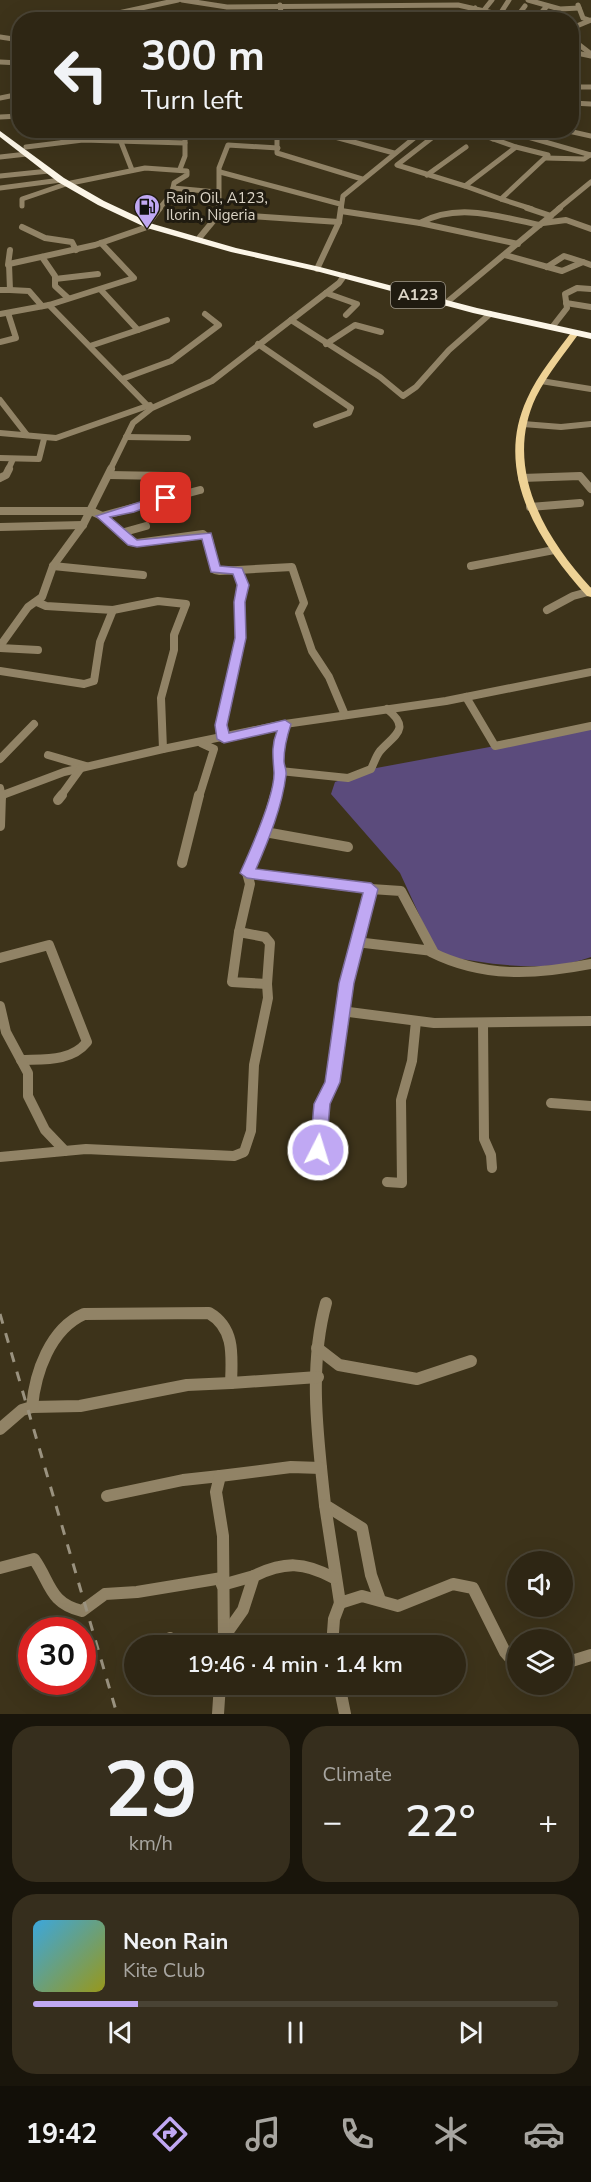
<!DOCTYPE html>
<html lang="en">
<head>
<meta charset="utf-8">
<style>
  :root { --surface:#2e2614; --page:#362e1d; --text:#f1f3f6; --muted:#a7a5a0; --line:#494334; --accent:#c0a8f3 }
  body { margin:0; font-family:"Nunito Sans",sans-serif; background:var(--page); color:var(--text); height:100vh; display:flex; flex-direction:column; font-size:22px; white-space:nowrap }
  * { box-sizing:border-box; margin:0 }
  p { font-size:20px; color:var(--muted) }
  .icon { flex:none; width:33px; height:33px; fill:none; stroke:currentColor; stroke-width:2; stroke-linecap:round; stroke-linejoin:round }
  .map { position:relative; height:1714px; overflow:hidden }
  .sheet { display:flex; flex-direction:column; gap:12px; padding:12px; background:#19150b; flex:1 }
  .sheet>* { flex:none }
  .banner { position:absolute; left:12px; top:12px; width:567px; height:126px; border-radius:24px; box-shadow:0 6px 24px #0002,0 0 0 2px var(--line); background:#2e2614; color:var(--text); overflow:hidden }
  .tools { position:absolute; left:507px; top:1551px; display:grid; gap:12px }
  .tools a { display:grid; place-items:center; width:66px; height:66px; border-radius:50%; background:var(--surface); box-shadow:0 6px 24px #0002,0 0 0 2px var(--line); font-size:30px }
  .speed { position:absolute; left:18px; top:1617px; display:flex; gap:12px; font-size:30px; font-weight:700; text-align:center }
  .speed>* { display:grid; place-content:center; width:78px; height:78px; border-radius:50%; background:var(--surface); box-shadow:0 6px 24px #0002,0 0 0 2px var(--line); line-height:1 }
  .speed .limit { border:9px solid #d22; background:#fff; color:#111 }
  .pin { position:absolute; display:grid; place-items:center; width:51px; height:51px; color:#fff; margin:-26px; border-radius:12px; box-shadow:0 3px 9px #0006 }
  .me { position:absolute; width:66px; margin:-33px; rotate:5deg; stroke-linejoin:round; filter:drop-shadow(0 0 4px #0008) }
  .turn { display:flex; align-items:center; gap:21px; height:126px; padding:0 30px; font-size:27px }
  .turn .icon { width:78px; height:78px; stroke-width:2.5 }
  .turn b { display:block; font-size:42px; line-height:51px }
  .big { font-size:45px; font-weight:600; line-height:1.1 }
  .sheet .card { flex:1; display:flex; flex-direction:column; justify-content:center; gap:9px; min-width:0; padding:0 21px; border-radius:24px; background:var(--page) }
  .sheet .dial { align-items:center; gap:0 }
  .dial b { font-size:78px; line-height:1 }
  .song { display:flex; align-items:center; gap:18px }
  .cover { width:72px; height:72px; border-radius:9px; background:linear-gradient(135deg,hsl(200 70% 55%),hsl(60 70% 35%)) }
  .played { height:6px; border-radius:3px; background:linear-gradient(90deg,var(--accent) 20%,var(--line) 20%) }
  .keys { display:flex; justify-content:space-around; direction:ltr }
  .heat { display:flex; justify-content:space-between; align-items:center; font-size:33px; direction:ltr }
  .sheet .tiles { flex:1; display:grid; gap:12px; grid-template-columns:1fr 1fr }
  .card:last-child { grid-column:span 2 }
  .trip { position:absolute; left:124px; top:1635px; width:342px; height:60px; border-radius:30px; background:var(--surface); box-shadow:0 6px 24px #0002,0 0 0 2px var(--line); font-weight:600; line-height:60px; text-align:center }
  .dock { display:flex; height:96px; justify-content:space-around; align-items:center; background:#120f08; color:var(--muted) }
  .dock .icon { width:42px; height:42px }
  .dock .current { color:var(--accent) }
  .dock b { font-size:27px; color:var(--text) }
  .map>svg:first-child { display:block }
  .green { fill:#5b4b7c }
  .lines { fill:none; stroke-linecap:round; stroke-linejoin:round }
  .minor-far4 { stroke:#918366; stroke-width:5 }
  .minor-far3 { stroke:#918366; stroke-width:6 }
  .minor-far2 { stroke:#918366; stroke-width:8 }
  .minor-far1 { stroke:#918366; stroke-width:10 }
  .minor { stroke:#918366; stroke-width:12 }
  .major { fill:#eed295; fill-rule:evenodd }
  .highway { fill:#fbf5e7; fill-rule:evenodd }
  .rail { stroke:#9a927f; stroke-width:3; stroke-dasharray:10 10; stroke-linecap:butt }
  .route { fill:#c0a8f3; stroke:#7d6d9e; stroke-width:1.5 }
  .labels { text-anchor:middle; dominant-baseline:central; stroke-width:6; stroke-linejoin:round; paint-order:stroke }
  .far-poi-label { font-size:15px; fill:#dbd4c6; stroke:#201b10; text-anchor:start }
  .shield { fill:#201b10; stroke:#a39c8f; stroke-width:1.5 }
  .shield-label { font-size:16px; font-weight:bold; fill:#dbd4c6 }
</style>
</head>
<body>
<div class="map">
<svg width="591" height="1714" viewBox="0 0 591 1714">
  <rect width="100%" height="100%" fill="#3d331a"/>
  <path class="green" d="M591,723V957C546,974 490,964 444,956L435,949L400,873L331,794L335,782L371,769L495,746Z"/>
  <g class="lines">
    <g class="minor-far4">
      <path d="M182,0L227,7L458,5L524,20"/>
      <path d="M528,0L560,9L579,8"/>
      <path d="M280,5L282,20"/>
      <path d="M578,5L583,18L589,20"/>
      <path d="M484,10L492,0"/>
      <path d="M309,14L389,16"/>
      <path d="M500,14L509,0"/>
      <path d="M516,18L525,6"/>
      <path d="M86,20L178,0"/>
      <path d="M456,20L475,8"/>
      <path d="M535,20L547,6"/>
      <path d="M572,28L591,20"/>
      <path d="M0,37L20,40"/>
      <path d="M573,40L591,54"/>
      <path d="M572,52L591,56"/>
      <path d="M0,62L20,63"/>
      <path d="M572,87H591"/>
      <path d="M0,98L20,94"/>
      <path d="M572,103L591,104"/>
      <path d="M0,117L20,116"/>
      <path d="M277,130V153L362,179"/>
      <path d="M309,130L394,153"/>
      <path d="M442,130L397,165L465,186L516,147L468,130"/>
      <path d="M564,130L591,136"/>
      <path d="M185,132L216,130"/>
      <path d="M493,139L507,131L591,155"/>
      <path d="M63,142V133L74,130"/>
      <path d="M121,142L132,170"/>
      <path d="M26,147L83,140L185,143"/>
      <path d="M0,157L27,154"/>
      <path d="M546,158L584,159L590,155"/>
      <path d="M180,169L185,156V130"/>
      <path d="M220,172L340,204"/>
      <path d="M427,175L466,147"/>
      <path d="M0,176L49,171"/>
      <path d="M71,183L145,168L187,171V175L174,183L172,193L159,209"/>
      <path d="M465,186L501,199L548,155L516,147"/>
      <path d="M0,188L61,180"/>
      <path d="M173,188L217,192"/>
      <path d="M501,199L532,209"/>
      <path d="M22,206V199L66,184"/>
      <path d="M219,209V168L228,145L278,148"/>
      <path d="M341,209L343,196L424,130"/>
      <path d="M558,209L591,182"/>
    </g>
    <g class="minor-far3">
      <path d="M218,208L219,214"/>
      <path d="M527,208L551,216"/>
      <path d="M341,211L420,223"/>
      <path d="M150,221L160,208"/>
      <path d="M543,223L566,220L591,229"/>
      <path d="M22,227L45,238L72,242L76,250"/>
      <path d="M200,237L219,214L339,222"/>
      <path d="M518,244L420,223C458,202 500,217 540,225"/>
      <path d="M505,255L562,271L583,262L591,265"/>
      <path d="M42,257L55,276V286L68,298"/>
      <path d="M8,265L10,250"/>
      <path d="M547,267L564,256L583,262"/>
      <path d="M317,269L339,222L341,208"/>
      <path d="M55,279L98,274"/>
      <path d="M0,290H10L9,264L95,245L150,226"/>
      <path d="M10,290L29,291L42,306"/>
      <path d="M326,293L357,304L346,315"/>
      <path d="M446,303L560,208"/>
      <path d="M566,303L591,307"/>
      <path d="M49,305L147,405"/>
      <path d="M0,314L49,305L134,278L101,243"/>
      <path d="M291,320L380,377L403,396L416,387L449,350L490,314"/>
      <path d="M553,326L567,308L565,294L577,288L591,289"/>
      <path d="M138,330L167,320"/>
      <path d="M0,342L16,338L8,313"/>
      <path d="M258,344L351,408L349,413L316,425"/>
      <path d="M326,344L355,325L381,332"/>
      <path d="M90,346L138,330L101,290"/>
      <path d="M122,379L171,361L219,325L205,314"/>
      <path d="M541,381L591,389"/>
      <path d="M0,400L27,435"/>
      <path d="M523,424L561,427L591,424"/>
      <path d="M0,433L56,438L150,405"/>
      <path d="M126,437L188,438"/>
      <path d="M0,458L39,459L44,439"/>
      <path d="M8,470L13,459"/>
      <path d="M110,470L133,423L152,408L212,381L339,283L344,276"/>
    </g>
    <g class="minor-far2">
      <path d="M109,475L166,476"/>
      <path d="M0,478L6,475L9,469"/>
      <path d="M522,478L580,476L591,489"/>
      <path d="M530,507L580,503"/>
      <path d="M0,511H91L102,516L132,542L137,543L203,534L209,539L215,570L220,571L292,567L304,603L299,613L312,651L329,677L345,715"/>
      <path d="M102,516L200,490"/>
      <path d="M0,527L83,525"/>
      <path d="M121,533L146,526"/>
      <path d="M53,566L143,575"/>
      <path d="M471,566L554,550"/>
      <path d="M113,610L158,601L186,604L174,635V650L161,698L163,749"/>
      <path d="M547,610L573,596L591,591"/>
      <path d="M0,646L28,607L42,597L53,566L83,525L111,469"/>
      <path d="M0,648L38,650"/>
      <path d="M0,671L84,684L94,681L100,642L113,610L46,606L37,602"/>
      <path d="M466,697L495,746L591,726"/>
      <path d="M224,739L221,725L240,638L239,602L243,585L238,571"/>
      <path d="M48,755L86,766"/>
      <path d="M0,759L34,724"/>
      <path d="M280,771L348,778L371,769C374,763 376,756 380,751C394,735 412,729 387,709"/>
      <path d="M0,788L2,797"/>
      <path d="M0,796L64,772L163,749L285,724L446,701L591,672"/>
      <path d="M60,797L81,768"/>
      <path d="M199,797L214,749L201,743"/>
      <path d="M275,797C282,772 276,749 285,724"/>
    </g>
    <g class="minor-far1">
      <path d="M0,796L2,795"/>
      <path d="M58,800L62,795"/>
      <path d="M0,826L1,795"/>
      <path d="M265,832L348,847"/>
      <path d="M182,863L199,795"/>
      <path d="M247,873L371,889L346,983L332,1082L322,1104L316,1170"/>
      <path d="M239,932L265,937L270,943L267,984L232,982Z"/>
      <path d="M239,932L250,884L247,873L263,838L275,795"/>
      <path d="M356,942L433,951L401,891L371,889"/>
      <path d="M431,952C483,978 535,975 591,964"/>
      <path d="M0,958L49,945L87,1042C71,1062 44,1059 21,1060"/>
      <path d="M0,1006L6,1032L28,1073V1096L45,1130L65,1151"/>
      <path d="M341,1011L434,1023L591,1021"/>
      <path d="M483,1023L484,1139L491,1155L492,1168"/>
      <path d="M551,1103L591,1106"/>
      <path d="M0,1157L86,1149L234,1156L244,1152L251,1131L254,1065L268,998L267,984"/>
      <path d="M387,1182L402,1183L401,1100L412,1061L416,1021"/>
    </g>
    <g class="minor">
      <path d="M326,1303C308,1368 318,1439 325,1505L362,1528L371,1575L380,1600"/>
      <path d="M317,1348L339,1365L417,1379L471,1361"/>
      <path d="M32,1407L80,1406L187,1385L231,1383"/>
      <path d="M0,1429L22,1410L32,1407C35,1373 50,1329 84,1314L209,1313C235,1328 232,1356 231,1383L318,1377"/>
      <path d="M107,1496L183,1480L220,1476"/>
      <path d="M325,1505L340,1603L362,1596L398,1606L453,1584L473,1588L505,1652L518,1667"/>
      <path d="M0,1568L34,1559C51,1583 49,1603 82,1611L105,1594L137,1592L222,1578"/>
      <path d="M222,1585L254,1576"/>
      <path d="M226,1634L243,1610L254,1576C285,1561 304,1562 334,1578"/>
      <path d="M170,1638L174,1646"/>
      <path d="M224,1646L223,1536L216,1492L220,1476L291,1467L321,1468"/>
      <path d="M332,1646L334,1619L340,1603"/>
      <path d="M562,1664L591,1655"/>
      <path d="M339,1684L345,1714"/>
      <path d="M218,1714L220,1684"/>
    </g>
    <path class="major" d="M573,330L580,332C565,353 548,373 536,397C503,467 544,537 591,588V597L587,596C539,543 493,472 527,399C538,374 557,352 573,330Z"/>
    <path class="highway" d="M0,131L64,178L104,201L153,224L236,248L320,267L477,308L591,333V339L473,313L316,271L231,252L147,228L98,205L58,182L0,137Z"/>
    <path class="rail" d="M0,1314L117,1714"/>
  </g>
  <path class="route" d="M162,495L171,498L134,512L110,517L137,540L211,533L220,566L242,568L249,585L245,602L246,638L227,725L229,733L285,720L291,724C287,736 284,748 284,761C284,766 287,770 286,775C282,807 269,839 256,869L371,883L378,889L354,983L340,1082L330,1104L326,1150L323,1155L318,1157L312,1155L310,1150L314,1104L325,1082L339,983L363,893L247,878L240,873C250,851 275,794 274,772C273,757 271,746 277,731L224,743L217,739L215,725L235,638L234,602L237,585L233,574L211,572L202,539L137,547L128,545L96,516Z"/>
  <defs>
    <symbol id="fuel-pin" viewBox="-11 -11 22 30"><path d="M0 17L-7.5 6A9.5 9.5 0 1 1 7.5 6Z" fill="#c0a8f3" stroke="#201b10"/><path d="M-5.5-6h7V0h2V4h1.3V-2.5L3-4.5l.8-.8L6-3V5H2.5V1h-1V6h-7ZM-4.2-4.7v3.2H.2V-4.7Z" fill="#111"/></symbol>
  </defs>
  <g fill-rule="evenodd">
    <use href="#fuel-pin" x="132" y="192" width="30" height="40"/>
  </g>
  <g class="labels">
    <g class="far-poi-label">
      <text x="166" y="198">Rain Oil, A123,<tspan x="166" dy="17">Ilorin, Nigeria</tspan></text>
    </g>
    <rect class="shield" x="391" y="282" width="54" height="26" rx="4.5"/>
    <g class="shield-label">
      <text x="418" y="295">A123</text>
    </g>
  </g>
</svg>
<div class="tools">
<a><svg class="icon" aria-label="sound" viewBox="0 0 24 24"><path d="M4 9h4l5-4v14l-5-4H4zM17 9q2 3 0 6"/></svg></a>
<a><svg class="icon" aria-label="layers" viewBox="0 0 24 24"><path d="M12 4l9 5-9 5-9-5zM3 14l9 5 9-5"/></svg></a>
</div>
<div class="speed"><div class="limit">30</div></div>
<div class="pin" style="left:166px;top:498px;background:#d93025"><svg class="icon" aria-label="arrive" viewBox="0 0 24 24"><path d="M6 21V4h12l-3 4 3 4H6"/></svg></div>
<svg class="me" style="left:318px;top:1150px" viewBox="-20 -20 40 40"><circle r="17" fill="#c0a8f3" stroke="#fff" stroke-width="3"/><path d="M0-11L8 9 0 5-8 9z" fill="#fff"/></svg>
<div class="trip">19:46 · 4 min · 1.4 km</div>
<div class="banner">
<div class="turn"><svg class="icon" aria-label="left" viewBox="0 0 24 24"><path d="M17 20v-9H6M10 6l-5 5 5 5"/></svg><div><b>300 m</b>Turn left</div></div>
</div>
</div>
<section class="sheet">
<div class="tiles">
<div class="card dial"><b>29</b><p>km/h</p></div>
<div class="card"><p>Climate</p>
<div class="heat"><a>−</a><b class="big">22°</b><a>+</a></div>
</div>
<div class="card">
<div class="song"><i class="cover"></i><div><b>Neon Rain</b><p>Kite Club</p></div></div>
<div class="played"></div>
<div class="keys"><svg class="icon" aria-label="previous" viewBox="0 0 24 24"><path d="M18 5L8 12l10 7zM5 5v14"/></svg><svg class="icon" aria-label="pause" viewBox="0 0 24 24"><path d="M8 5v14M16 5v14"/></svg><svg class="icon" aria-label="next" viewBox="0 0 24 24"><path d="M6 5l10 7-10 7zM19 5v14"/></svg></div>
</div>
</div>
</section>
<nav class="dock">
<b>19:42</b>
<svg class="icon current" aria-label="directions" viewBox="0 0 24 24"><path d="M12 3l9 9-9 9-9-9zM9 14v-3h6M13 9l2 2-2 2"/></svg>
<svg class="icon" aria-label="music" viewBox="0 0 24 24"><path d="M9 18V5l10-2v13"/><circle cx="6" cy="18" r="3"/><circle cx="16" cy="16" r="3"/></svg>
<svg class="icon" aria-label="phone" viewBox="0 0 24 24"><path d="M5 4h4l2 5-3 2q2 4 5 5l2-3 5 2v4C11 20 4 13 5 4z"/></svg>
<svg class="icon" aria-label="climate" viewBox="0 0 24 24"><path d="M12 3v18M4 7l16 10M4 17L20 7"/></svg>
<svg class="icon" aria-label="car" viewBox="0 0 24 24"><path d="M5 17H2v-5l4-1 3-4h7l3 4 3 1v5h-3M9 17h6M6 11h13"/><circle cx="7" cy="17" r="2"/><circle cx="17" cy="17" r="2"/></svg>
</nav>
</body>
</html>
